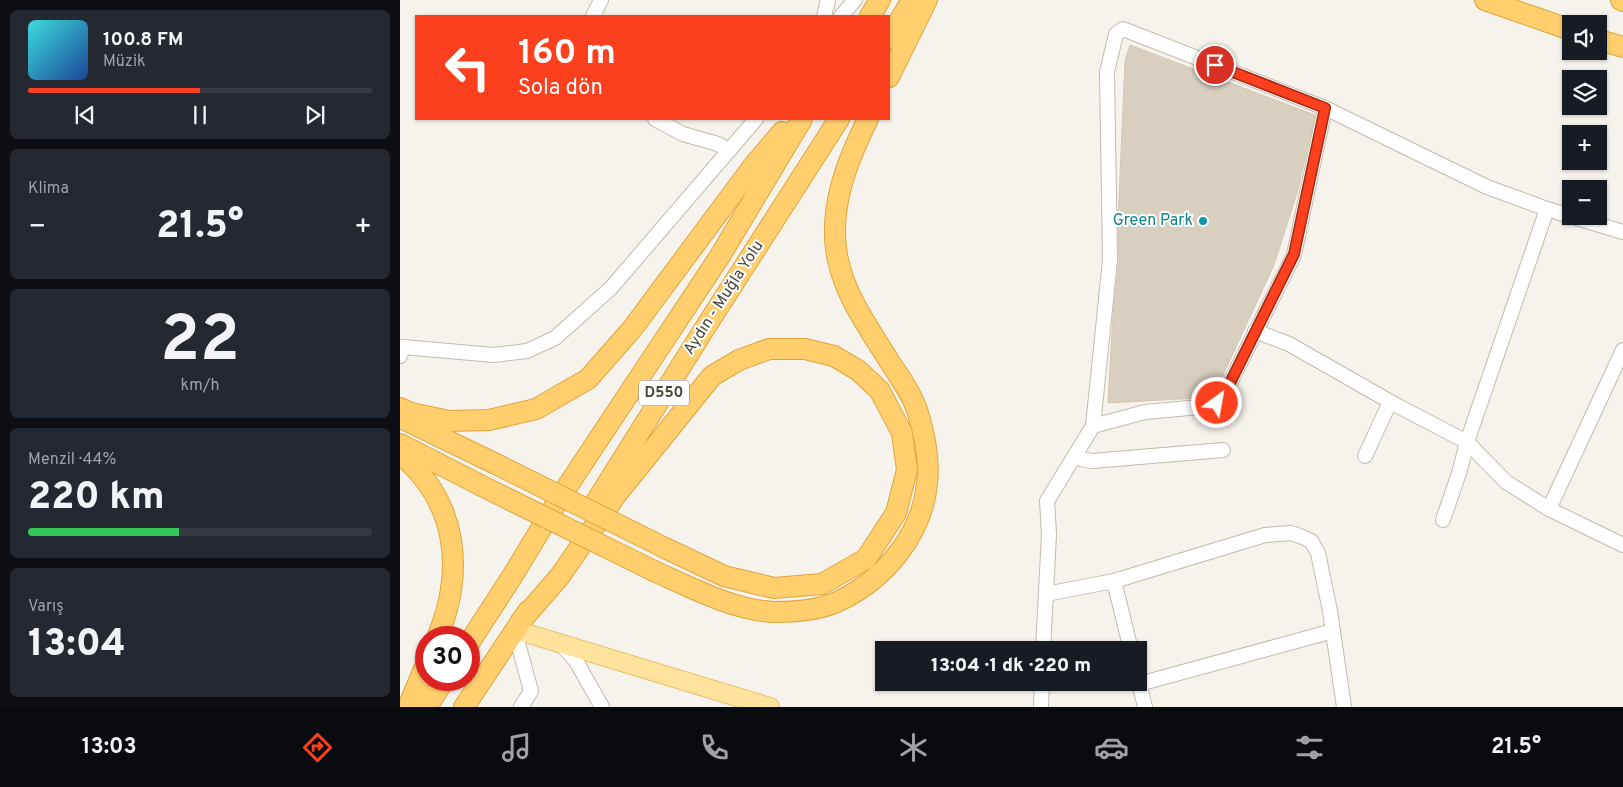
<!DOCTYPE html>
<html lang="tr">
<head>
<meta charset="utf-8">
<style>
  :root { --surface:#171b24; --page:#242831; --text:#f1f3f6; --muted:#9ea1a6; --line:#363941; --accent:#fc3f1d }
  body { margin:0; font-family:Overpass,sans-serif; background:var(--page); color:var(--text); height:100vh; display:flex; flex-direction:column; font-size:19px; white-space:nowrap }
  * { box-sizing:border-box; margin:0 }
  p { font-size:16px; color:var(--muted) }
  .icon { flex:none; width:28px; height:28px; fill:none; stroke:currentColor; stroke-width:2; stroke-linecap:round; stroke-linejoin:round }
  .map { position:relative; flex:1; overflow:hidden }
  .sheet { display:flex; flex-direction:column; gap:10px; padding:10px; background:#0d0f14; width:400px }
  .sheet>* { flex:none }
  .top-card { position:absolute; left:15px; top:15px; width:475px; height:105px; border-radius:0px; box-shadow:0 1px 4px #0004; background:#fc3f1d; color:#fff; overflow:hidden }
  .controls { position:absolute; left:1162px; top:15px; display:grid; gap:10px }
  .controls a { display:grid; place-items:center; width:45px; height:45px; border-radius:0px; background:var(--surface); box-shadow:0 1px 4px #0004; font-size:25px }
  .speed { position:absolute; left:15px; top:626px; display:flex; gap:10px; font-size:25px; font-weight:700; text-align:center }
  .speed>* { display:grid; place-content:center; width:65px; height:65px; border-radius:50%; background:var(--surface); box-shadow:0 1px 4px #0004; line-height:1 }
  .speed .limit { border:8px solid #d22; background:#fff; color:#111 }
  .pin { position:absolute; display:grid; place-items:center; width:42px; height:42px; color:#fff; margin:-21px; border:2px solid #fff; border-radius:50%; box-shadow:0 1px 5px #0007 }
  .me { position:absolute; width:55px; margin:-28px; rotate:32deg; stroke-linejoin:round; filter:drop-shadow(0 0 4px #0008) }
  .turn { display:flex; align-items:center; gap:18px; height:105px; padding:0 20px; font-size:22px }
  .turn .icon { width:65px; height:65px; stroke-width:2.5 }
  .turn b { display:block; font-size:35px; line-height:42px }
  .big { font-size:38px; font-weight:800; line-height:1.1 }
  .sheet .card { flex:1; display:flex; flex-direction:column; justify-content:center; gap:8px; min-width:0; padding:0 18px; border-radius:8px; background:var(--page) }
  .sheet .dial { align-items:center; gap:0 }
  .dial b { font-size:65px; line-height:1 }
  .song { display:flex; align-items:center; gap:15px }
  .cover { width:60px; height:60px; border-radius:8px; background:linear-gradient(135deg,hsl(180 70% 55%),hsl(220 70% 35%)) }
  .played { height:5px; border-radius:2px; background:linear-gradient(90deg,var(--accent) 50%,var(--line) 50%) }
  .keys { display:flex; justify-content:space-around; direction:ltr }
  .heat { display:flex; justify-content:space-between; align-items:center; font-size:28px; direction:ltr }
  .charge { height:8px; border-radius:4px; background:linear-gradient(90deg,#34c759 44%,var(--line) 0) }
  .trip { position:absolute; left:475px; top:641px; width:272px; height:50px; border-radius:0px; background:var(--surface); box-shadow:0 1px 4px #0004; font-weight:800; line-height:50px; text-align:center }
  .dock { display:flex; height:80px; justify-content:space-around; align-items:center; background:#090b0e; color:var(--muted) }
  .dock .icon { width:35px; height:35px }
  .dock .active { color:var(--accent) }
  .dock b { font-size:22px; color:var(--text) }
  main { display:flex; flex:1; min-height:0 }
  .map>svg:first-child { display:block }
  .building { fill:#d8cfc1; stroke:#d3c7b4 }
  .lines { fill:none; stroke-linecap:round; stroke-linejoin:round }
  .minor-casing { stroke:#c2bbae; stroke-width:16 }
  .major-casing { stroke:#e6c16a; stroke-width:20 }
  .highway-casing { stroke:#e0a43c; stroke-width:22 }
  .minor { stroke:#fff; stroke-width:14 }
  .major { stroke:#ffe39c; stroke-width:18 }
  .highway { stroke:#ffcf6e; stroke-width:20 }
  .highway-bridge-casing { stroke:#e0a43c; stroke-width:22; stroke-linecap:butt }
  .highway-bridge { stroke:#ffcf6e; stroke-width:20 }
  .route-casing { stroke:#a42913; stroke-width:12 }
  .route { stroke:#fc3f1d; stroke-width:9 }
  .culture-dot { fill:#0f9aa8; stroke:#fff; stroke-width:2 }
  .labels { text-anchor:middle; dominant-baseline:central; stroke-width:4; stroke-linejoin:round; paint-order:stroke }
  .shield { fill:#fff; stroke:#817c74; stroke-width:1 }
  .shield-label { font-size:15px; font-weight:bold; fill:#4b4439 }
  .culture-label { font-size:16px; fill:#0d838f; stroke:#fff; text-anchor:end }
  .street-label { font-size:16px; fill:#4b4439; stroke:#fff }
</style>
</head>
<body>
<main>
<section class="sheet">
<div class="card">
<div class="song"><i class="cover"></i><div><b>100.8 FM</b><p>Müzik</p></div></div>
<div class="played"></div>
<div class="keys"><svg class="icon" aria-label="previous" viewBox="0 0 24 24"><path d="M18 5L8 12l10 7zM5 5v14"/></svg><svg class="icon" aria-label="pause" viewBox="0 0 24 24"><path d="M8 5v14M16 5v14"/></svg><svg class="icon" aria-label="next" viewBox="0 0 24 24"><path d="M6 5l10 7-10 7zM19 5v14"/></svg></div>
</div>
<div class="card"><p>Klima</p>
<div class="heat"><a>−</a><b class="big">21.5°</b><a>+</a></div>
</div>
<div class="card dial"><b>22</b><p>km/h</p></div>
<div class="card"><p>Menzil · 44%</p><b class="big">220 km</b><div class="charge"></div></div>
<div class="card"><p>Varış</p><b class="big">13:04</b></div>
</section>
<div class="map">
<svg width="1223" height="707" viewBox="0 0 1223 707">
  <rect width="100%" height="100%" fill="#f6f3ec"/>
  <path class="building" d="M730,45L915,115L897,193L874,265L818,386L812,395L799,398L708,403L713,315L719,261L718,223L725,61Z"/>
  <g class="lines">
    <defs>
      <g id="minor">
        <path d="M193,16L201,0"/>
        <path d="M424,16L428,0"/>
        <path d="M441,16L455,0"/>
        <path d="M255,119L283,134L318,144L329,151"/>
        <path d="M855,331L889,344L996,405L1067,442L1106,482L1149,509L1223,545"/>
        <path d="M0,356L3,347L94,355L127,351L155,338L211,288L356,119"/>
        <path d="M693,426L710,260L707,72L716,34L723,29L925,108L1087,187L1147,209L1223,232"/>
        <path d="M675,456L681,459L692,461L823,450"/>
        <path d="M965,456L990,402"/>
        <path d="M1149,509L1223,350"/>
        <path d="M1043,520L1060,470L1067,442L1147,209"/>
        <path d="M646,594L714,581"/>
        <path d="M115,632L131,691L121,707"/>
        <path d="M160,643L176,661L202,707"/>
        <path d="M643,650L649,534L647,501L693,426L745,412L800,407L817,403L827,389L894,255L925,108"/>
        <path d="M731,650L714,581L865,535L891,533L900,536L911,541L918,553L930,611L944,707"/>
        <path d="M739,682L745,707"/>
        <path d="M739,684L933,631"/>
        <path d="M641,707L642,682"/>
      </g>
      <path id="major" d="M116,630L370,707"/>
      <g id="highway">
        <path d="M1085,0L1171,30"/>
        <path d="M1221,0L1223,1"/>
        <path d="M470,16L480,0"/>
        <path d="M489,38L512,0"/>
        <path d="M1199,40L1223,47"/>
        <path d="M489,77L527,0"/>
        <path d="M0,408L11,413L49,421L89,420L136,409L188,379L232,329L354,165L382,132"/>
        <path d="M3,419L98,465"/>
        <path d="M0,444L88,489"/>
        <path d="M0,454C58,502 65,571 37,638"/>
        <path d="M192,508L303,331L439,119"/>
        <path d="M254,571C290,587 335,611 375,612C396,612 422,610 441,600C486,578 522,534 527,484C530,460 525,436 518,413C513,396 501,379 491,364C471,331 446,298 438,260C427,211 447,161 468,119"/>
        <path d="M121,621L160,576L216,495L312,376L339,360L369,349H405L434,356L459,371L480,391L502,433L507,470L496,513L466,559L422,584L374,588L324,576L265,548"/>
        <path d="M69,643L113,575L159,499L320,256L402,119"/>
        <path d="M8,707L26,664"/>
        <path d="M27,707L44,680"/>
        <path d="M64,707L128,611"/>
      </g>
    </defs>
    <use href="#minor" class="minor-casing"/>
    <use href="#major" class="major-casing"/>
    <use href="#highway" class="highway-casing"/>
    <use href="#minor" class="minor"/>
    <use href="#major" class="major"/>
    <use href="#highway" class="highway"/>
    <defs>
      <g id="highway-bridge">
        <path d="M98,465L265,548"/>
        <path d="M88,489L254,571"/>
      </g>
    </defs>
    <use href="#highway-bridge" class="highway-bridge-casing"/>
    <use href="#highway-bridge" class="highway-bridge"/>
  </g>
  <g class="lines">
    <defs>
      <path id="route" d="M815,65L925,108L894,254L827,389L817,403"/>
    </defs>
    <use href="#route" class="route-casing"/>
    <use href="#route" class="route"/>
  </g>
  <circle class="culture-dot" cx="803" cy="221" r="5"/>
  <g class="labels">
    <rect class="shield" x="239" y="380.5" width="50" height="25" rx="4"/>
    <g class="shield-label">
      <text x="264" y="393">D550</text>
    </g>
    <g class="culture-label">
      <text x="793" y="221">Green Park</text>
    </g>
    <g class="street-label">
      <text transform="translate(324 298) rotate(-57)">Aydın - Muğla Yolu</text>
    </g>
  </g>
</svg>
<div class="controls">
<a><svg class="icon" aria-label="sound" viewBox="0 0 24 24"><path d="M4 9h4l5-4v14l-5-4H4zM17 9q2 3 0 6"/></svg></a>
<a><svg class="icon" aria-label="layers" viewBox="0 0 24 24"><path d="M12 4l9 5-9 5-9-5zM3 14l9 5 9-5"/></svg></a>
<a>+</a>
<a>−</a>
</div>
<div class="speed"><div class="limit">30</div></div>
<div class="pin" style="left:815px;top:65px;background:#d93025"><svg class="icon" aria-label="arrive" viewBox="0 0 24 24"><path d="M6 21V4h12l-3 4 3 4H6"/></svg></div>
<svg class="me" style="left:817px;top:403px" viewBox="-20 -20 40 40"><circle r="17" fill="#fc3f1d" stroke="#fff" stroke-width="3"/><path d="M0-11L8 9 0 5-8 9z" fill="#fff"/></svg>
<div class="trip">13:04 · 1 dk · 220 m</div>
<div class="top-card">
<div class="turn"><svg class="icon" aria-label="left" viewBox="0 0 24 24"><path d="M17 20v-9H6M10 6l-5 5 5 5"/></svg><div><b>160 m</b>Sola dön</div></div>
</div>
</div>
</main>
<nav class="dock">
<b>13:03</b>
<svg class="icon active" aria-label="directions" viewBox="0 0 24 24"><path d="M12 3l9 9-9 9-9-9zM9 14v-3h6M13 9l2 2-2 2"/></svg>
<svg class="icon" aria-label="music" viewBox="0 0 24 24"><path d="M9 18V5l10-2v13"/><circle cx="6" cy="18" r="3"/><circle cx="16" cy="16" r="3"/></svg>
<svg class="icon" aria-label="phone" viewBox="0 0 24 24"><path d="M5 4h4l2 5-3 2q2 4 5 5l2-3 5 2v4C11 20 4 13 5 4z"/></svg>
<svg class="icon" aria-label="climate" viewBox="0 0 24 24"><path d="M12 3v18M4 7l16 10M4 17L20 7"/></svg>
<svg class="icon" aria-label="car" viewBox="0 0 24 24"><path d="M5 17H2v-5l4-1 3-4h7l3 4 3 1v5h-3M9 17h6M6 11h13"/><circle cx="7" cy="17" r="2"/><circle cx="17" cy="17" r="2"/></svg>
<svg class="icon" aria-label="filters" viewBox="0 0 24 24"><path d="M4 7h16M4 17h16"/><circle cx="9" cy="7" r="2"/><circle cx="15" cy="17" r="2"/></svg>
<b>21.5°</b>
</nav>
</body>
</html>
